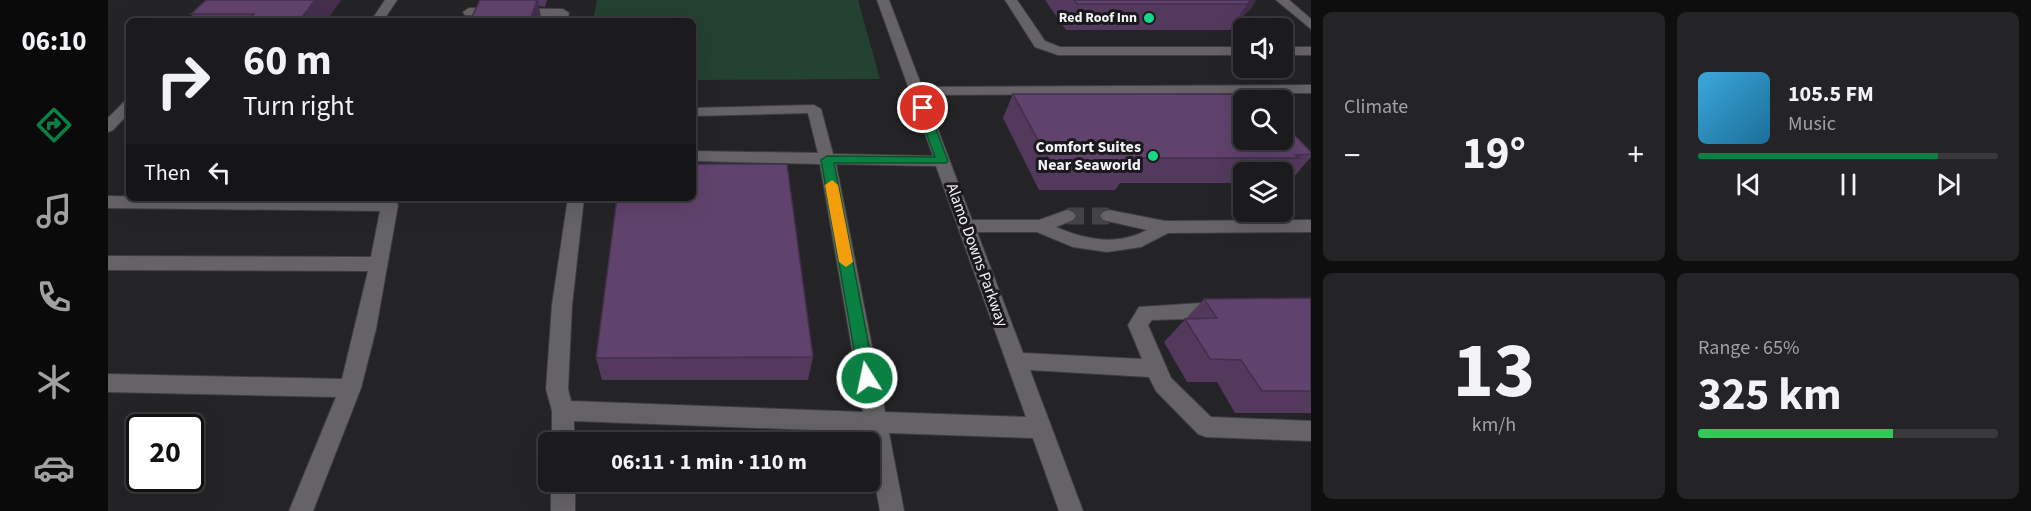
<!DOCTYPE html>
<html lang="en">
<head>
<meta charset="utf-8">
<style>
  :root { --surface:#1b1a1c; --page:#242325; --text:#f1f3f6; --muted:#a0a1a3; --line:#39383b; --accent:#0b8043 }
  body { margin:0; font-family:"Source Sans 3",sans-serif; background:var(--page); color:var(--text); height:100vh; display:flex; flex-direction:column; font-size:22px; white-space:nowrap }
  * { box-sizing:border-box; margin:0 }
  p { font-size:20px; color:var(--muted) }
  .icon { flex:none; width:33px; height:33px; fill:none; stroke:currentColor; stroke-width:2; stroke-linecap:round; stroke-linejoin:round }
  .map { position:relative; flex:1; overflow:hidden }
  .details { display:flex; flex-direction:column; gap:12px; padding:12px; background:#0f0e0f; width:720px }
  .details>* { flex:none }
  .hud { position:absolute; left:18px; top:18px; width:570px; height:183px; border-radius:9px; box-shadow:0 6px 24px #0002,0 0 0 2px var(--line); background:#1b1a1c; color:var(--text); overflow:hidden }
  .buttons { position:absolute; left:1125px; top:18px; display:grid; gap:12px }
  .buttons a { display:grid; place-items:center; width:60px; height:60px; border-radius:9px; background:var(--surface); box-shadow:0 6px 24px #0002,0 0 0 2px var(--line); font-size:30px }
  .speed { position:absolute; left:18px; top:414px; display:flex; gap:12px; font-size:30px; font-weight:700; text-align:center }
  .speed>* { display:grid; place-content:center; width:78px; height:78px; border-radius:50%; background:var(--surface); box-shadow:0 6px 24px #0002,0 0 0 2px var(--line); line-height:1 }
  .speed .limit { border:3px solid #111; border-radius:9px; background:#fff; color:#111 }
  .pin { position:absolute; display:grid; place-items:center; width:51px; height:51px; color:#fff; margin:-26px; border:3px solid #fff; border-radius:50%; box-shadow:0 2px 6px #0007 }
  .me { position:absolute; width:66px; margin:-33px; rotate:350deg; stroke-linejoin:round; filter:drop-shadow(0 0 4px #0008) }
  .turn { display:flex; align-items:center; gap:21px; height:126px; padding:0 18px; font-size:27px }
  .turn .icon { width:78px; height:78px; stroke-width:2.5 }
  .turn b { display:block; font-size:42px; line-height:51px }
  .then { display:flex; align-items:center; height:57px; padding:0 18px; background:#0003; gap:12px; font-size:22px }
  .big { font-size:45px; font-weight:700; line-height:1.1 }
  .details .card { flex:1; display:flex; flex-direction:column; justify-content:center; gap:9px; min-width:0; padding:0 21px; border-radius:9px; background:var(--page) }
  .details .dial { align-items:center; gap:0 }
  .dial b { font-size:78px; line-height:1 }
  .song { display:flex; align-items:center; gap:18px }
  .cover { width:72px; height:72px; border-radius:9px; background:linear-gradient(135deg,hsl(200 70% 55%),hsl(200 70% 35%)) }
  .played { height:6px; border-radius:3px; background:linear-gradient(90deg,var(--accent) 80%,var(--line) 80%) }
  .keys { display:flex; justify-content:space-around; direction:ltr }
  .heat { display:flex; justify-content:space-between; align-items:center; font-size:33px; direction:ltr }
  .charge { height:9px; border-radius:4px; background:linear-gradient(90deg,#34c759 65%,var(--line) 0) }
  .details .tiles { flex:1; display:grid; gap:12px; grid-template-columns:repeat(2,1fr) }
  .trip { position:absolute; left:430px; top:432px; width:342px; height:60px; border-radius:9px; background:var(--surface); box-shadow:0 6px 24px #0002,0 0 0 2px var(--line); font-weight:700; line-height:60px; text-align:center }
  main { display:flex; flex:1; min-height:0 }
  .dock { display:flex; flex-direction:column; width:108px; justify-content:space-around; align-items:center; background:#0b0a0b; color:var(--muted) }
  .dock .icon { width:42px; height:42px }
  .dock .selected { color:var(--accent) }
  .dock b { font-size:27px; color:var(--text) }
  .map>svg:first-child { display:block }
  .green { fill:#234231 }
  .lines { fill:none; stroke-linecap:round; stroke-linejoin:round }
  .minor-tunnel { stroke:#434244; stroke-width:17; stroke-dasharray:17 8; stroke-linecap:butt }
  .minor-casing { stroke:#3f3e40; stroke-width:2 }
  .minor { fill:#656365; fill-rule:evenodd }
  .wall { fill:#533a5d }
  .shaded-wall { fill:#432f4c }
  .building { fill:#60436c; stroke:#432f4c; stroke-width:1.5 }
  .route { fill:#0b8043; stroke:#07532c; stroke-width:1.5 }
  .slow { fill:#f59e0b }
  .poi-dot { fill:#15d989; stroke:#1b191c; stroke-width:2 }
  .labels { text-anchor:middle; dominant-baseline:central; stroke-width:6; stroke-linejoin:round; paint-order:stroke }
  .far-poi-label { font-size:14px; font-weight:bold; fill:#f2f1f3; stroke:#1b191c; text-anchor:end }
  .poi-label { font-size:16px; font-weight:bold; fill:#f2f1f3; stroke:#1b191c; text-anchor:end }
  .street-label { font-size:16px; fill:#f2f1f3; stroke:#1b191c }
</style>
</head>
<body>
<main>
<nav class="dock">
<b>06:10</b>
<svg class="icon selected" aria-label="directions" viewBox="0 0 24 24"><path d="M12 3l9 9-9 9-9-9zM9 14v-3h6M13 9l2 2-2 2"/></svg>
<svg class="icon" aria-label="music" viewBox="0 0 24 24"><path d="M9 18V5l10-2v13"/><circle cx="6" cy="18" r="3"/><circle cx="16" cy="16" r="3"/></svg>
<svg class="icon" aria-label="phone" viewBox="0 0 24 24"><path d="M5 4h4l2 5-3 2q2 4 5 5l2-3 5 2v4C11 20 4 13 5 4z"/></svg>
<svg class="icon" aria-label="climate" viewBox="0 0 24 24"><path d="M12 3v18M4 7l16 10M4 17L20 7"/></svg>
<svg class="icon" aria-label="car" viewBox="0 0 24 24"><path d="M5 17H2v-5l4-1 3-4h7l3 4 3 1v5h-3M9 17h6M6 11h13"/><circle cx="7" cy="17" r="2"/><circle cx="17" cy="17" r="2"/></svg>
</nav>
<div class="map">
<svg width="1203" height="511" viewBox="0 0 1203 511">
  <rect width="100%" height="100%" fill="#242325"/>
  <path class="green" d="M489,0H750L772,79L585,80V21H485Z"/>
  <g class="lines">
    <path class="minor-tunnel" d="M959,216H1001"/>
    <defs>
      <g id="minor">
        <path d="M277,0H289L275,21H263Z"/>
        <path d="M769,0H781L814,87L1203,85V93L817,95L864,220H931L959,210L965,212L968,216L965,220L948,227C977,240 1010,246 1039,230L995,220L992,216L995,212L1001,210L1057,221L1203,220V232L1060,233L1033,247L999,252L965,247L929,232H869L915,353L1034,359L1020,325L1031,307L1109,302L1116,305L1119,310L1116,315L1109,318L1044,320L1040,325L1063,378L1103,417L1203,421V441L1098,437L1090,434L1048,391L1041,377L922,370L975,511H951L925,438L781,433L796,511H772L758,432L466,421V442H444V411L438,389L444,305L460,198H476L464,305L460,389L463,401L755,412L712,164L585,161V151L710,153L700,113L585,116V108L706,105L713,109L725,154L825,156ZM728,164L828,166L918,417L777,412Z"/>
        <path d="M897,0H909L937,41L952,47H1136V55H950L927,47Z"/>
        <path d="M1168,0H1181L1203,19V29Z"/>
        <path d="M361,8L455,9L461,13L459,21H447L448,17L357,15L355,12Z"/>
        <rect x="1174" y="47" width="29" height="8"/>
        <path d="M21,101V113L5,130L0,132V118L16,102Z"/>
        <path d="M0,196L288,201L290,205L268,329L253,388L205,511H181L228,397L0,392V374L234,379L260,271L0,270V256L263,257L272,211L0,208Z"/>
        <rect x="443" y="482" width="24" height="29"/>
      </g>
    </defs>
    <use href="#minor" class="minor-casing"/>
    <use href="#minor" class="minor"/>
  </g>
  <g class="wall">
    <path d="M98,0H233L218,21H87L83,14Z"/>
    <path d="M372,0H439L437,7L431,6L433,19V21H362Z"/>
    <path d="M937,0H1148L1144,7L1122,30H958Z"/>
    <path d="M905,94L1203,152V157L1184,179H1174V172H1136V183H1012L1007,190H931L895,118Z"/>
    <path d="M1203,298V413H1127L1109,382H1079L1056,342L1096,299Z"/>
    <path d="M705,357L700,380H494L488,358Z"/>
  </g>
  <g class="shaded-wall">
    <path d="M207,0H233L218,21H191Z"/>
    <path d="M430,0L433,19V21H422Z"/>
    <path d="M1143,0H1148L1144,7L1122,30L1139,4Z"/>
  </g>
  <g class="building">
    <path d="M98,0H207L191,21H139L146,14H83Z"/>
    <path d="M372,0H429L422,21H362Z"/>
    <path d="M966,0H1143L1139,4H969Z"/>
    <path d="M905,94H1131L1137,100H1136V140H1174V122L1203,152V154L1187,155L1191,158H1018L1022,166H944Z"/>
    <path d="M585,164H679L705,357L488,358L509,198H585Z"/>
    <path d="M1203,298V391H1154L1133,360L1102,359L1077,319L1109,318L1096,299Z"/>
  </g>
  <path class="route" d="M815,105L820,108L840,161L838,163H726L767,378L765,383H754L751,378L713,160L719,156L827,157L809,108Z"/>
  <path class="slow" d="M724,180L730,185L745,262L738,267L731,262L717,185Z"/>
  <g class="poi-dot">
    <circle cx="1041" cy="18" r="6"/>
    <circle cx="1045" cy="156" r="6"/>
  </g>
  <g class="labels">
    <g class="far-poi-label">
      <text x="1029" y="18">Red Roof Inn</text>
    </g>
    <g class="poi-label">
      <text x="1033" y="147">Comfort Suites<tspan x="1033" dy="18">Near Seaworld</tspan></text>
    </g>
    <g class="street-label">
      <text transform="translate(869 255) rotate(70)">Alamo Downs Parkway</text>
    </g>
  </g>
</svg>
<div class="buttons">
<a><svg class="icon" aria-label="sound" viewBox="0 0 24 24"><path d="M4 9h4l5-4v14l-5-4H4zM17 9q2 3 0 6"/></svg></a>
<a><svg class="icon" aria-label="search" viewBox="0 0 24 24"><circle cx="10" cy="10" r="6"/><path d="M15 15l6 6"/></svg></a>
<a><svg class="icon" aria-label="layers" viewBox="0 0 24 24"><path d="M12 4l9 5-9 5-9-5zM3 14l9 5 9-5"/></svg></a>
</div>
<div class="speed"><div class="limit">20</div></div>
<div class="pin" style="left:815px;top:108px;background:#d93025"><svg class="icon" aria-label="arrive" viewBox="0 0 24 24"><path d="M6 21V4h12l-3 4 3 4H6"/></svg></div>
<svg class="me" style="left:759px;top:378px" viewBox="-20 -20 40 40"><circle r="17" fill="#0b8043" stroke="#fff" stroke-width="3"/><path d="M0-11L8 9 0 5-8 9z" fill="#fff"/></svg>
<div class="trip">06:11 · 1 min · 110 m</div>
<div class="hud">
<div class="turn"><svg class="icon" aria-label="right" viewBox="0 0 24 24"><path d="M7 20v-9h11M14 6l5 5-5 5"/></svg><div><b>60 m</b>Turn right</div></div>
<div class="then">Then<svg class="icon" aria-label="left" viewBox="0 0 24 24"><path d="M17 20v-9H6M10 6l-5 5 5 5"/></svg></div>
</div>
</div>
<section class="details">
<div class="tiles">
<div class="card"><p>Climate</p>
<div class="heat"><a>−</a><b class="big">19°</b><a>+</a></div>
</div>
<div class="card">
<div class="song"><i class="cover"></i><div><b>105.5 FM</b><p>Music</p></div></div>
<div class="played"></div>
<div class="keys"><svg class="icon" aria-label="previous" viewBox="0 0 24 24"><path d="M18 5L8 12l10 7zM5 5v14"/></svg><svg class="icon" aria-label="pause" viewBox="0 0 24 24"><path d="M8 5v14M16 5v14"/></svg><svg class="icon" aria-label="next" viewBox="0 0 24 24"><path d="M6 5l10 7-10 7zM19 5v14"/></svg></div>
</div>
<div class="card dial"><b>13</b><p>km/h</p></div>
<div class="card"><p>Range · 65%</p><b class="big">325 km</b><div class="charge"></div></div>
</div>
</section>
</main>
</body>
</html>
